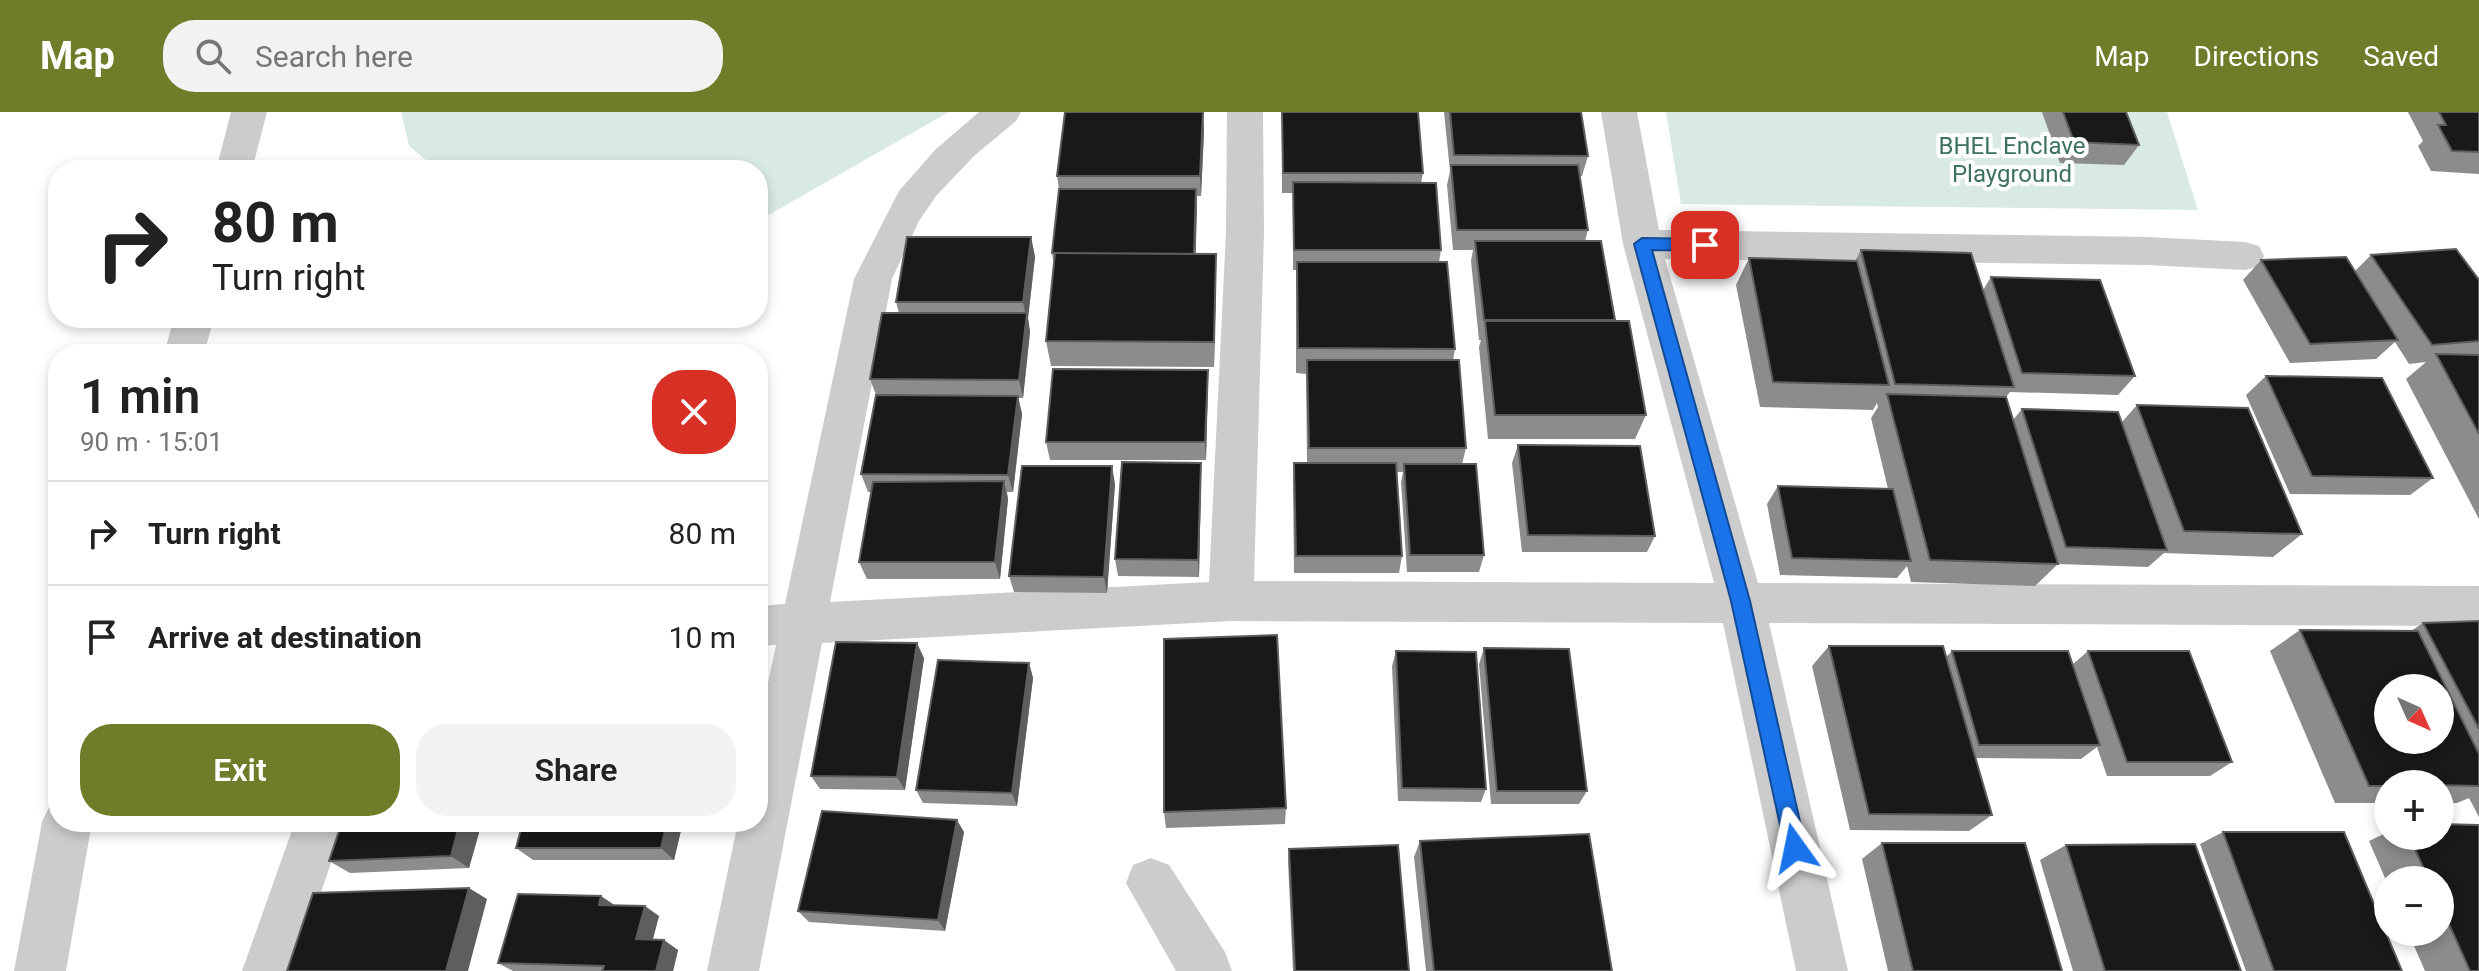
<!DOCTYPE html>
<meta charset="utf-8">
<style>
body{margin:0;font-family:Roboto,sans-serif;background:#f2f2f2;color:#222;height:100vh;display:flex;flex-direction:column;font-size:30px;white-space:nowrap}
*{box-sizing:border-box;margin:0}
p{font-size:26px;color:#767676}
.icon{flex:none;width:44px;height:44px;fill:none;stroke:currentColor;stroke-width:2;stroke-linecap:round;stroke-linejoin:round}
.map{position:relative;flex:1;overflow:hidden}
.drawer{position:absolute;left:48px;top:232px;width:720px;height:488px;display:flex;flex-direction:column;background:#fff;border-radius:32px;box-shadow:0 4px 12px #0003}
.drawer>*{flex:none}
.banner{position:absolute;left:48px;top:48px;width:720px;height:168px;border-radius:32px;box-shadow:0 4px 12px #0003;background:#fff;color:#222;overflow:hidden}
.needle{width:52px;rotate:135deg}
.fabs{position:absolute;left:2374px;top:562px;display:grid;gap:16px}
.fabs a{display:grid;place-items:center;width:80px;height:80px;border-radius:50%;background:#fff;box-shadow:0 4px 12px #0003;font-size:40px}
.pin{position:absolute;display:grid;place-items:center;width:68px;height:68px;color:#fff;margin:-34px;border-radius:16px;box-shadow:0 4px 12px #0006}
.me{position:absolute;width:88px;margin:-44px;rotate:348deg;stroke-linejoin:round;filter:drop-shadow(0 0 6px #0008)}
.turn{display:flex;align-items:center;gap:28px;height:168px;padding:0 32px;font-size:36px}
.turn .icon{width:104px;height:104px;stroke-width:2.5}
.turn b{display:block;font-size:56px;line-height:68px}
.round{display:grid;place-items:center;flex:none;width:84px;height:84px;border-radius:32px;background:#f2f2f2}
.overview{display:flex;align-items:center;justify-content:space-between;height:136px;padding:0 32px}
h1{font-size:48px;font-weight:600;line-height:60px}
.primary-button{display:flex;gap:16px;margin-top:auto;padding:16px 32px}
.primary-button a{flex:1;height:92px;border-radius:32px;background:#707c2a;color:#fff;font-size:32px;font-weight:600;line-height:92px;text-align:center}
.primary-button a+a{background:#f2f2f2;color:#222}
ul{padding:0;list-style:none}
li{display:flex;align-items:center;gap:24px;height:104px;padding:0 32px;border-top:2px solid #e0e0e0}
li div{flex:1}
li b{display:block;font-size:30px}
li em{font-style:normal}
header{display:flex;align-items:center;gap:48px;box-sizing:border-box;height:112px;padding:0 40px;background:#707c2a;color:#fff}
header strong{font-size:38px}
nav{display:flex;gap:44px;margin-inline-start:auto;font-size:28px}
.search{width:560px;height:72px;background:#f2f2f2;display:flex;align-items:center;gap:20px;box-sizing:border-box;padding:0 28px;border-radius:32px;color:#767676;font-size:30px}
.map>svg:first-child{display:block}
.green{fill:#d9e9e5}
.lines{fill:none;stroke-linecap:round;stroke-linejoin:round}
.minor{fill:#ccc;fill-rule:evenodd}
.wall{fill:#8c8c8c}
.shaded-wall{fill:#5e5e5e}
.building{fill:#191919;stroke:#5e5e5e;stroke-width:2;fill-rule:evenodd}
.route{fill:#1a73e8;stroke:#114b97;stroke-width:2}
.labels{text-anchor:middle;dominant-baseline:central;stroke-width:8;stroke-linejoin:round;paint-order:stroke}
.park-label{font-size:24px;fill:#3d7063;stroke:#fff}
</style>
<header>
<strong>Map</strong>
<div class="search"><svg class="icon" aria-label="search" viewBox="0 0 24 24"><circle cx="10" cy="10" r="6"/><path d="M15 15l6 6"/></svg>Search here</div>
<nav><a>Map</a><a>Directions</a><a>Saved</a></nav>
</header>
<div class="map">
<svg width="2479" height="859" viewBox="0 0 2479 859">
<rect width="100%" height="100%" fill="#fff"/>
<path class="green" d="M 401,0 L 949,0 L 758,109 L 758,58 L 438,58 L 409,34 Z
M 1666,0 L 2167,0 L 2198,98 L 1681,92 Z"/>
<g class="lines">
<path class="minor" d="M 231,0 L 267,0 L 252,58 L 216,58 Z
M 979,0 L 1021,0 L 1016,9 L 974,44 L 936,84 L 919,109 L 892,167 L 830,490 L 1209,470 L 1226,120 L 1227,0 L 1263,0 L 1264,120 L 1254,469 L 1714,471 L 1623,132 L 1601,0 L 1637,0 L 1659,118 L 2148,125 L 2245,130 L 2259,134 L 2264,144 L 2259,154 L 2245,158 L 2148,153 L 1665,147 L 1758,471 L 2479,474 L 2479,514 L 1769,511 L 1848,859 L 1796,859 L 1723,511 L 1231,509 L 822,531 L 759,859 L 707,859 L 738,710 L 758,710 L 758,618 L 776,533 L 758,534 L 758,494 L 785,492 L 854,167 L 899,79 L 935,38 Z
M 174,206 L 214,206 L 204,242 L 164,242 Z
M 58,690 L 58,710 L 92,710 L 66,859 L 14,859 L 42,710 L 50,693 Z
M 295,710 L 345,710 L 294,859 L 242,859 Z
M 1151,746 L 1169,753 L 1225,840 L 1232,859 L 1176,859 L 1126,771 L 1133,753 Z"/>
</g>
<path class="wall" d="M 1203,0 L 1204,19 L 1201,84 L 1197,84 L 1195,142 L 1216,168 L 1214,255 L 1051,254 L 1046,229 L 1054,153 L 1052,141 L 1059,77 L 1057,64 Z
M 1282,0 L 1423,61 L 1421,71 L 1441,138 L 1439,150 L 1455,237 L 1453,248 L 1466,336 L 1462,352 L 1484,443 L 1479,460 L 1407,460 L 1401,370 L 1403,360 L 1396,360 L 1402,444 L 1399,461 L 1294,461 L 1293,368 L 1294,351 L 1307,351 L 1306,262 L 1296,261 L 1296,158 L 1293,158 L 1293,81 L 1282,81 Z
M 1444,0 L 1581,0 L 1588,44 L 1582,64 L 1579,64 L 1588,118 L 1585,129 L 1615,208 L 1646,303 L 1635,327 L 1488,327 L 1479,235 L 1481,228 L 1479,228 L 1471,149 L 1473,138 L 1453,138 L 1447,73 L 1450,59 Z
M 2042,0 L 2126,0 L 2139,33 L 2124,53 L 2060,51 Z
M 2408,0 L 2479,0 L 2479,62 L 2431,59 L 2418,34 L 2423,29 Z
M 1031,125 L 1035,145 L 1028,206 L 1030,220 L 1023,286 L 1018,286 L 1022,302 L 1013,380 L 1007,380 L 1008,387 L 1000,467 L 867,467 L 859,450 L 872,380 L 868,380 L 861,362 L 876,283 L 870,267 L 899,201 L 896,190 Z
M 1861,138 L 1983,178 L 1991,165 L 2135,264 L 2118,283 L 2010,280 L 2006,285 L 2013,308 L 2022,297 L 2122,310 L 2137,293 L 2302,422 L 2273,445 L 2164,441 L 2148,455 L 2058,452 L 2035,474 L 1911,470 L 1907,454 L 1897,466 L 1780,463 L 1767,392 L 1778,374 L 1888,377 L 1871,306 L 1878,295 L 1877,291 L 1873,298 L 1760,295 L 1736,173 L 1749,146 L 1855,149 Z
M 2371,143 L 2479,168 L 2479,407 L 2406,267 L 2426,250 L 2409,252 L 2395,230 L 2376,247 L 2290,251 L 2243,168 L 2261,148 L 2355,159 Z
M 1208,258 L 1206,348 L 1050,348 L 1046,330 Z
M 2266,264 L 2433,366 L 2410,383 L 2290,382 L 2246,283 Z
M 1518,333 L 1655,424 L 1647,440 L 1522,440 L 1512,351 Z
M 1201,369 L 1199,465 L 1118,464 L 1115,447 Z
M 1115,372 L 1107,481 L 1014,480 L 1009,464 Z
M 2479,509 L 2479,705 L 2469,686 L 2457,691 L 2440,691 L 2440,672 L 2388,672 L 2388,691 L 2335,691 L 2270,539 L 2300,518 L 2411,519 L 2423,511 Z
M 1829,534 L 1946,545 L 1952,539 L 2073,552 L 2088,539 L 2232,650 L 2210,664 L 2107,664 L 2097,635 L 2081,647 L 1975,646 L 1992,703 L 1969,719 L 1850,718 L 1812,554 Z
M 1484,536 L 1587,679 L 1579,692 L 1491,692 L 1479,552 Z
M 1396,539 L 1486,677 L 1481,690 L 1398,689 L 1392,554 Z
M 924,546 L 905,678 L 820,677 L 811,664 Z
M 1029,551 L 1033,566 L 1017,694 L 923,691 L 916,678 Z
M 1286,696 L 1285,712 L 1166,716 L 1164,700 Z
M 342,710 L 482,710 L 469,756 L 350,761 L 329,749 Z
M 523,710 L 683,710 L 674,748 L 533,748 L 516,736 Z
M 964,720 L 945,819 L 809,810 L 798,799 Z
M 2223,720 L 2402,859 L 2246,859 L 2200,732 Z
M 2388,720 L 2388,724 L 2440,724 L 2479,859 L 2425,859 L 2408,820 L 2440,820 L 2440,768 L 2388,768 L 2388,773 L 2369,729 Z
M 1420,729 L 1612,859 L 1426,859 L 1414,745 Z
M 1882,731 L 2062,859 L 1888,859 L 1862,747 Z
M 2066,733 L 2241,859 L 2073,859 L 2040,748 Z
M 1289,737 L 1409,859 L 1293,859 L 1288,749 Z
M 614,793 L 659,804 L 653,827 L 678,838 L 673,859 L 513,859 L 498,851 Z"/>
<path class="shaded-wall" d="M 1203,0 L 1204,19 L 1201,84 L 1200,64 Z
M 1196,77 L 1197,98 L 1195,162 L 1194,142 Z
M 1031,125 L 1035,145 L 1028,206 L 1030,220 L 1023,286 L 1019,268 L 1026,205 L 1023,190 Z
M 1216,142 L 1216,168 L 1214,255 L 1214,230 Z
M 1208,258 L 1208,277 L 1206,348 L 1205,330 Z
M 1018,284 L 1022,302 L 1013,380 L 1008,363 Z
M 1201,351 L 1201,369 L 1199,465 L 1198,448 Z
M 1112,354 L 1115,372 L 1107,481 L 1104,465 Z
M 1004,369 L 1008,387 L 1000,467 L 995,450 Z
M 917,531 L 924,546 L 905,678 L 897,665 Z
M 1029,551 L 1033,566 L 1017,694 L 1012,681 Z
M 957,708 L 964,720 L 945,819 L 938,808 Z
M 460,710 L 482,710 L 469,756 L 451,744 Z
M 667,710 L 683,710 L 674,748 L 661,736 Z
M 469,776 L 487,787 L 468,859 L 446,859 Z
M 601,784 L 616,794 L 599,793 Z
M 645,794 L 659,804 L 650,837 L 636,827 Z
M 664,828 L 678,838 L 673,859 L 656,859 Z"/>
<path class="building" d="M 1065,0 L 1203,0 L 1200,64 L 1057,64 Z
M 1282,0 L 1418,0 L 1423,61 L 1283,61 Z
M 1450,0 L 1581,0 L 1588,44 L 1454,43 Z
M 2063,0 L 2126,0 L 2139,33 L 2074,30 Z
M 2439,0 L 2479,0 L 2479,40 L 2452,39 L 2438,13 L 2446,13 Z
M 1451,53 L 1578,53 L 1588,118 L 1457,118 Z
M 1293,70 L 1436,71 L 1441,138 L 1294,138 Z
M 1059,77 L 1196,77 L 1194,142 L 1052,141 Z
M 907,125 L 1031,125 L 1023,190 L 896,190 Z
M 1475,129 L 1601,129 L 1615,208 L 1484,208 Z
M 2456,137 L 2479,168 L 2479,229 L 2432,233 L 2371,143 Z
M 1861,138 L 1971,141 L 2014,275 L 1895,272 Z
M 1055,141 L 1216,142 L 1214,230 L 1046,229 Z
M 2346,145 L 2398,228 L 2310,232 L 2261,148 Z
M 1749,146 L 1857,149 L 1889,273 L 1773,270 Z
M 1297,150 L 1447,150 L 1455,237 L 1298,236 Z
M 1991,165 L 2100,168 L 2135,264 L 2022,261 Z
M 882,201 L 1027,201 L 1019,268 L 870,267 Z
M 1485,209 L 1629,209 L 1646,303 L 1495,303 Z
M 2436,242 L 2479,243 L 2479,322 Z
M 1307,248 L 1459,248 L 1466,336 L 1309,336 Z
M 1053,257 L 1208,258 L 1205,330 L 1046,330 Z
M 2266,264 L 2382,266 L 2433,366 L 2312,364 Z
M 1887,282 L 2006,285 L 2058,452 L 1930,448 Z
M 876,283 L 1018,284 L 1008,363 L 861,362 Z
M 2137,293 L 2248,296 L 2302,422 L 2184,419 Z
M 2022,297 L 2118,300 L 2167,438 L 2066,435 Z
M 1518,333 L 1640,334 L 1655,424 L 1528,423 Z
M 1122,350 L 1201,351 L 1198,448 L 1115,447 Z
M 1294,351 L 1396,351 L 1402,444 L 1296,444 Z
M 1404,352 L 1476,352 L 1484,443 L 1410,443 Z
M 1022,354 L 1112,354 L 1104,465 L 1009,464 Z
M 1004,369 L 995,450 L 859,450 L 873,370 Z
M 1778,374 L 1893,377 L 1911,449 L 1792,446 Z
M 2479,509 L 2479,617 L 2423,511 Z
M 2300,518 L 2418,519 L 2479,642 L 2479,674 L 2388,672 L 2388,674 L 2369,674 ZM 2388,576 L 2440,576 L 2440,628 L 2388,628 Z
M 1277,523 L 1286,696 L 1164,700 L 1164,527 Z
M 836,530 L 917,531 L 897,665 L 811,664 Z
M 1829,534 L 1943,534 L 1992,703 L 1869,702 Z
M 1484,536 L 1569,537 L 1587,679 L 1497,679 Z
M 1396,539 L 1476,540 L 1486,677 L 1402,676 Z
M 1952,539 L 2068,539 L 2100,633 L 1979,633 Z
M 2088,539 L 2189,539 L 2232,650 L 2127,650 Z
M 938,548 L 1029,551 L 1012,681 L 916,678 Z
M 822,699 L 957,708 L 938,808 L 798,799 Z
M 342,710 L 460,710 L 451,744 L 329,749 Z
M 523,710 L 667,710 L 661,736 L 516,736 Z
M 2440,712 L 2479,713 L 2479,859 L 2470,859 L 2440,792 L 2440,768 L 2429,768 L 2409,724 L 2440,724 Z
M 2223,720 L 2344,720 L 2402,859 L 2274,859 Z
M 1589,722 L 1612,859 L 1434,859 L 1420,729 Z
M 1882,731 L 2025,731 L 2062,859 L 1913,859 Z
M 2195,732 L 2241,859 L 2105,859 L 2066,733 Z
M 1398,733 L 1409,859 L 1295,859 L 1289,737 Z
M 469,776 L 446,859 L 287,859 L 313,781 Z
M 518,782 L 601,784 L 599,793 L 645,794 L 636,827 L 664,828 L 656,859 L 602,859 L 604,854 L 498,851 Z"/>
<path class="route" d="M 1642,126 L 1705,127 L 1713,133 L 1705,139 L 1652,138 L 1750,489 L 1806,736 L 1803,743 L 1795,746 L 1788,743 L 1785,736 L 1731,489 L 1634,132 Z"/>
<g class="labels">
<g class="park-label">
<text x="2012" y="34">BHEL Enclave<tspan x="2012" dy="28">Playground</tspan></text>
</g>
</g>
</svg>
<div class="fabs">
<a><svg class="needle" viewBox="-14 -14 28 28"><path d="M0-13l5 13h-10z" fill="#e53935"/><path d="M0 13l5-13h-10z" fill="#767676"/></svg></a>
<a>+</a>
<a>−</a>
</div>
<div class="pin" style="left:1705px;top:133px;background:#d93025"><svg class="icon" aria-label="arrive" viewBox="0 0 24 24"><path d="M6 21V4h12l-3 4 3 4H6"/></svg></div>
<svg class="me" style="left:1795px;top:736px" viewBox="-20 -20 40 40"><path d="M0-17L14 15 0 8-14 15z" fill="#1a73e8" stroke="#fff" stroke-width="4"/></svg>
<div class="banner">
<div class="turn"><svg class="icon" aria-label="right" viewBox="0 0 24 24"><path d="M7 20v-9h11M14 6l5 5-5 5"/></svg><div><b>80 m</b>Turn right</div></div>
</div>
<section class="drawer">
<div class="overview"><div><h1>1 min</h1><p>90 m · 15:01</p></div><a class="round" style="background:#d93025;color:#fff"><svg class="icon" aria-label="close" viewBox="0 0 24 24"><path d="M6 6l12 12M18 6L6 18"/></svg></a></div>
<ul>
<li><svg class="icon" aria-label="right" viewBox="0 0 24 24"><path d="M7 20v-9h11M14 6l5 5-5 5"/></svg><div><b>Turn right</b></div><em>80 m</em></li>
<li><svg class="icon" aria-label="arrive" viewBox="0 0 24 24"><path d="M6 21V4h12l-3 4 3 4H6"/></svg><div><b>Arrive at destination</b></div><em>10 m</em></li>
</ul>
<div class="primary-button"><a>Exit</a><a>Share</a></div>
</section>
</div>
